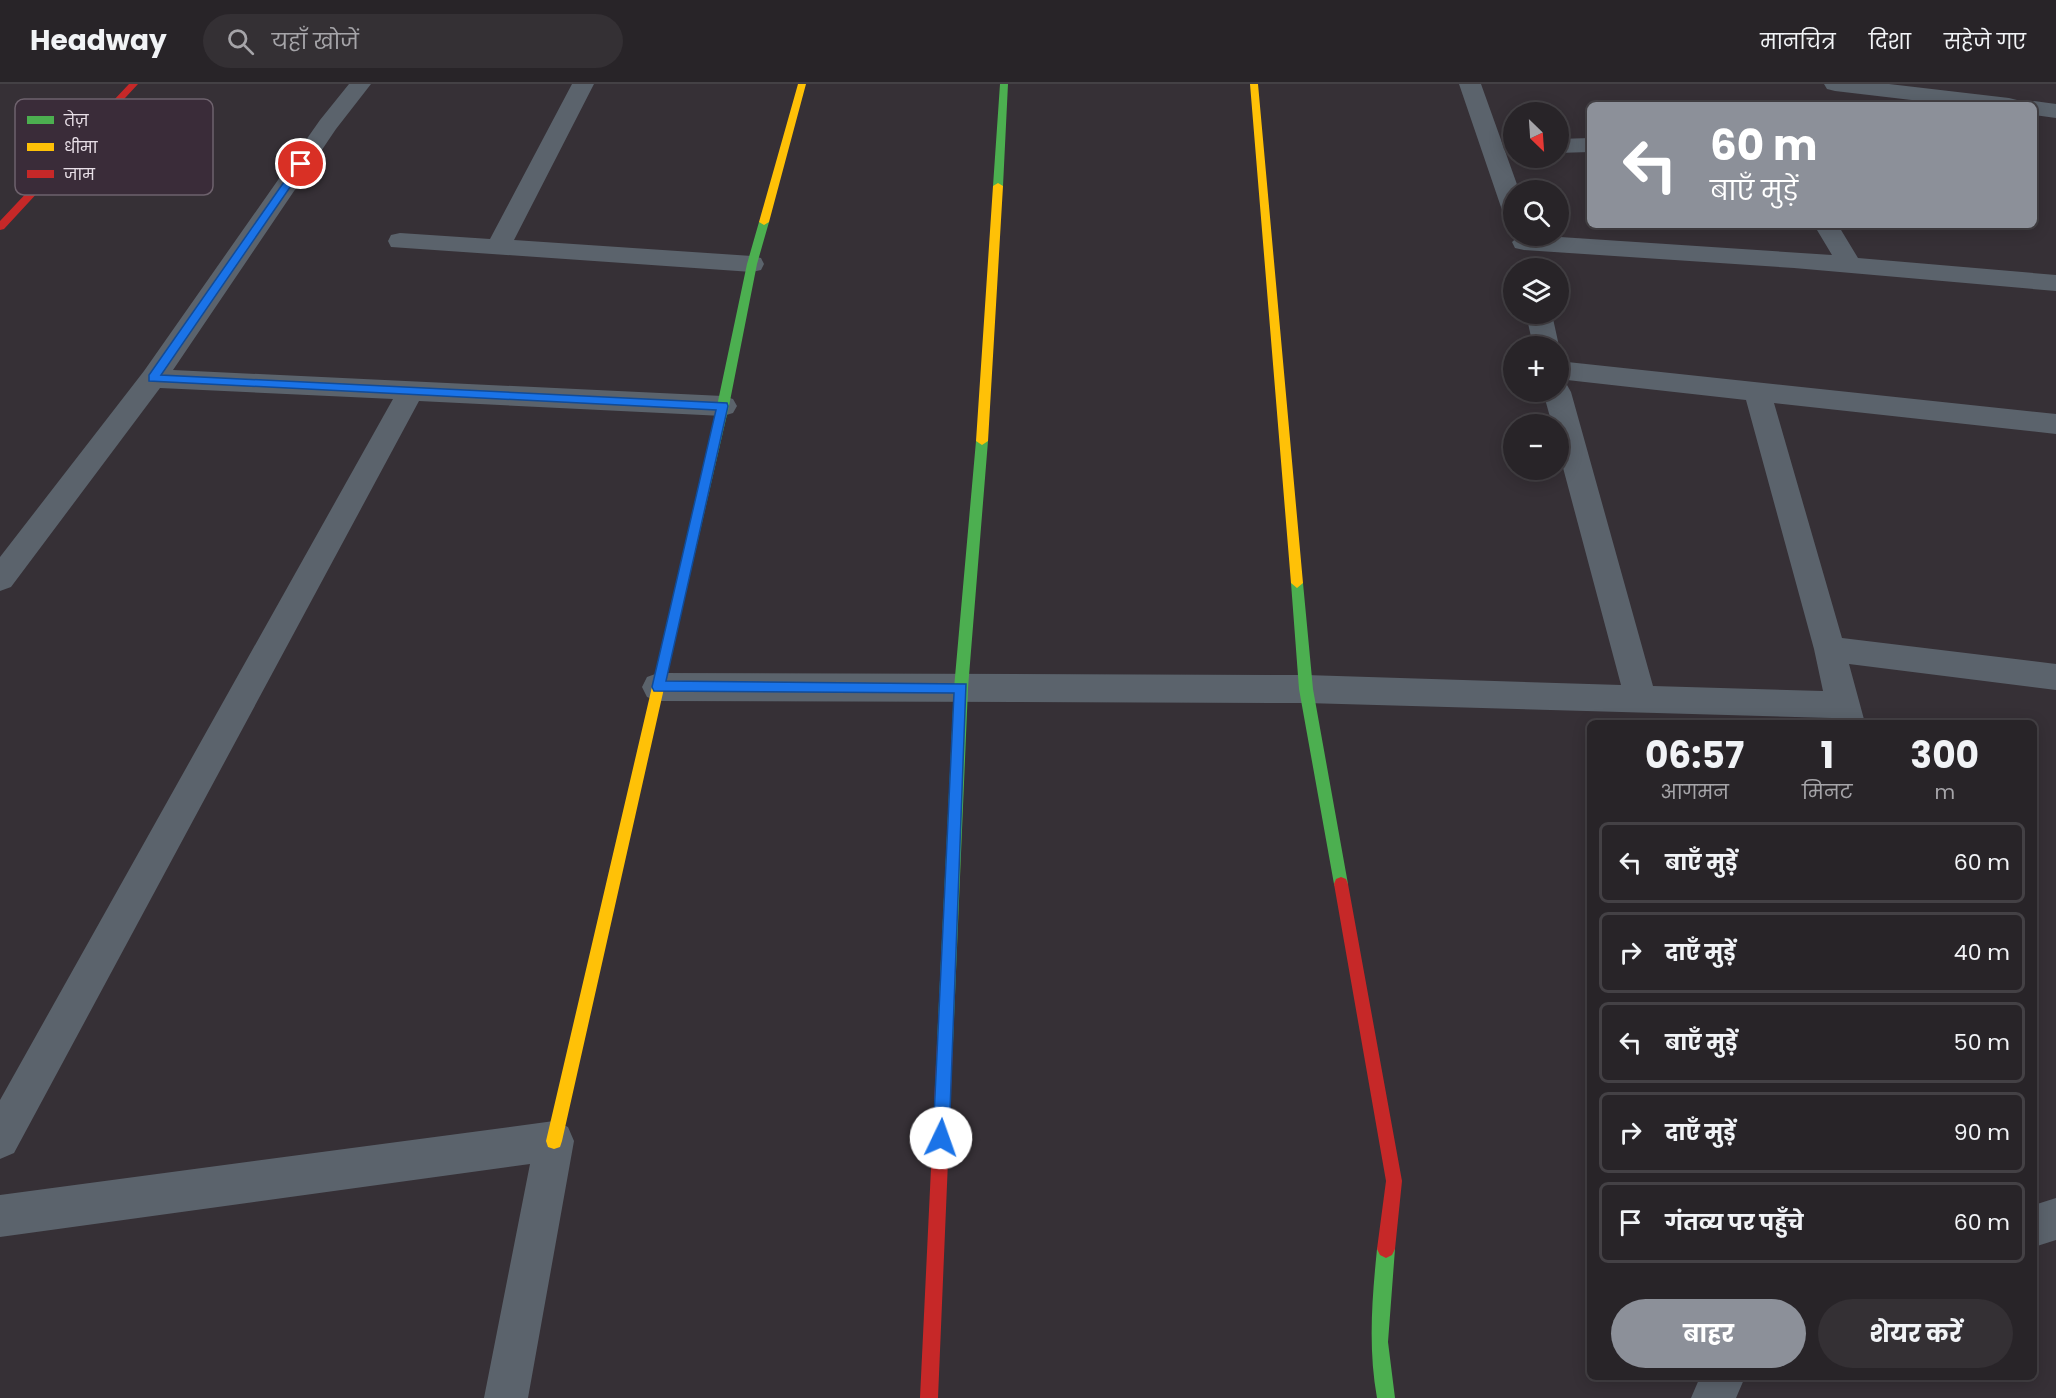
<!DOCTYPE html>
<html lang="hi">
<meta charset="utf-8">
<style>
body{margin:0;font-family:Poppins,"Noto Sans Devanagari",sans-serif;background:#343034;color:#f1f3f6;height:100vh;display:flex;flex-direction:column;font-size:22px;white-space:nowrap}
*{box-sizing:border-box;margin:0}
p{font-size:20px;color:#a5a4a8}
.icon{flex:none;width:33px;height:33px;fill:none;stroke:currentColor;stroke-width:2;stroke-linecap:round;stroke-linejoin:round}
.map{position:relative;flex:1;overflow:hidden}
.drawer{position:absolute;left:1587px;top:636px;width:450px;height:660px;display:flex;flex-direction:column;background:#282428;border-radius:9px;box-shadow:0 3px 15px #0003,0 0 0 2px #444145}
.drawer>*{flex:none}
.hud{position:absolute;left:1587px;top:18px;width:450px;height:126px;border-radius:9px;box-shadow:0 3px 15px #0003,0 0 0 2px #444145;background:#8c9099;color:#fff;overflow:hidden}
.needle{width:39px;rotate:155deg}
.fabs{position:absolute;left:1503px;top:18px;display:grid;gap:12px}
.fabs a{display:grid;place-items:center;width:66px;height:66px;border-radius:50%;background:#282428;box-shadow:0 3px 15px #0003,0 0 0 2px #444145;font-size:30px}
.pin{position:absolute;display:grid;place-items:center;width:51px;height:51px;color:#fff;margin:-26px;border:3px solid #fff;border-radius:50%;box-shadow:0 2px 6px #0007}
.me{position:absolute;width:66px;margin:-33px;rotate:3deg;stroke-linejoin:round;filter:drop-shadow(0 0 4px #0008)}
.turn{display:flex;align-items:center;gap:21px;height:126px;padding:0 24px;font-size:27px}
.turn .icon{width:78px;height:78px;stroke-width:2.5}
.turn b{display:block;font-size:42px;line-height:51px}
.eta{display:flex;justify-content:space-evenly;align-items:center;height:102px;text-align:center}
.eta b{font-size:36px;font-weight:700;line-height:42px}
.primary-button{display:flex;gap:12px;margin-top:auto;padding:12px 24px}
.primary-button a{flex:1;height:69px;border-radius:36px;background:#8c9099;color:#fff;font-size:24px;font-weight:700;line-height:69px;text-align:center}
.primary-button a+a{background:#343034;color:#f1f3f6}
ul{padding:0;list-style:none}
li{display:flex;align-items:center;gap:18px;height:81px;margin:0 12px 9px;padding:0 12px;border:3px solid #444145;border-radius:9px}
li div{flex:1}
li b{display:block;font-size:22px}
li em{font-style:normal}
header{display:flex;align-items:center;gap:36px;box-sizing:border-box;height:84px;padding:0 30px;background:#282428;border-bottom:2px solid #444145}
header strong{font-size:28px}
nav{display:flex;gap:33px;margin-inline-start:auto;font-size:21px}
.search{width:420px;height:54px;background:#343034;display:flex;align-items:center;gap:15px;box-sizing:border-box;padding:0 21px;border-radius:33px;color:#a5a4a8;font-size:22px}
.map>svg:first-child{display:block}
.lines{fill:none;stroke-linecap:round;stroke-linejoin:round}
.street{fill:#5b636c;fill-rule:evenodd}
.fast{fill:#4caf50;fill-rule:evenodd}
.slow{fill:#ffc107;fill-rule:evenodd}
.jam{fill:#c62828;fill-rule:evenodd}
.route{fill:#1a73e8;stroke:#114b97;stroke-width:1.5}
.key{fill:#3a2c39;stroke:#6e626d;stroke-width:1.5}
.key-label{font-size:16px;fill:#e8dfe7}
</style>
<header>
<strong>Headway</strong>
<div class="search"><svg class="icon" aria-label="search" viewBox="0 0 24 24"><circle cx="10" cy="10" r="6"/><path d="M15 15l6 6"/></svg>यहाँ खोजें</div>
<nav><a>मानचित्र</a><a>दिशा</a><a>सहेजे गए</a></nav>
</header>
<div class="map">
<svg width="2056" height="1314" viewBox="0 0 2056 1314">
<rect width="100%" height="100%" fill="#363036"/>
<g class="lines">
<path class="street" d="M 349,0 L 371,0 L 336,45 L 173,286 L 723,312 L 733,315 L 737,322 L 733,329 L 723,332 L 419,317 L 14,1069 L 0,1075 L 0,1016 L 393,315 L 160,304 L 11,503 L 0,507 L 0,473 L 144,287 L 320,36 Z
M 572,0 L 594,0 L 514,156 L 752,172 L 761,174 L 764,180 L 761,186 L 752,188 L 391,163 L 388,157 L 391,151 L 400,149 L 490,155 Z
M 1459,0 L 1481,0 L 1519,106 L 1514,106 L 1514,133 L 1506,131 L 1502,126 Z
M 1824,0 L 1889,0 L 2009,14 L 2017,16 L 2020,21 L 1954,21 L 1835,7 L 1827,5 Z
M 2034,17 L 2056,20 L 2056,34 L 2034,31 L 2034,21 L 2025,21 Z
M 1590,54 L 1590,68 L 1558,69 L 1558,55 Z
M 1814,141 L 1838,141 L 1858,174 L 2056,191 L 2056,207 L 1794,184 L 1524,166 L 1515,164 L 1512,158 L 1519,152 L 1545,152 L 1832,171 Z
M 1526,230 L 1552,230 L 1559,262 L 1558,263 L 1533,262 Z
M 1558,277 L 2056,330 L 2056,350 L 1774,319 L 1842,554 L 2056,580 L 2056,606 L 1849,580 L 1865,639 L 1833,639 L 1831,634 L 1306,619 L 658,617 L 647,613 L 642,603 L 647,593 L 658,589 L 1306,591 L 1621,601 L 1558,365 L 1558,340 L 1552,340 L 1543,308 L 1558,308 L 1558,299 L 1567,301 L 1571,308 L 1653,602 L 1823,607 L 1814,565 L 1746,316 L 1558,295 Z
M 554,1037 L 568,1043 L 574,1057 L 528,1314 L 484,1314 L 530,1080 L 0,1153 L 0,1111 Z
M 2056,1114 L 2056,1156 L 2034,1163 L 2034,1121 Z
M 1700,1293 L 1745,1293 L 1736,1314 L 1691,1314 Z"/>
<path class="fast" d="M 1000,0 L 1008,0 L 1003,102 L 998,105 L 993,102 Z
M 764,135 L 769,138 L 757,180 L 729,322 L 674,560 L 668,565 L 662,560 L 717,322 L 747,180 L 759,138 Z
M 982,353 L 988,357 L 968,604 L 953,959 L 951,965 L 945,967 L 939,965 L 937,959 L 954,604 L 976,357 Z
M 1297,494 L 1303,499 L 1313,605 L 1348,800 L 1346,805 L 1341,807 L 1336,805 L 1334,800 L 1299,605 L 1291,499 Z
M 1386,1156 L 1392,1159 L 1395,1165 L 1388,1258 L 1395,1314 L 1377,1314 C 1368,1264 1372,1215 1377,1165 L 1380,1159 Z"/>
<path class="slow" d="M 798,0 L 806,0 L 769,138 L 764,141 L 759,138 Z
M 1250,0 L 1258,0 L 1303,499 L 1297,504 L 1291,499 Z
M 998,99 L 1003,102 L 988,357 L 982,361 L 976,357 L 993,102 Z
M 668,555 L 674,560 L 562,1057 L 560,1063 L 554,1065 L 548,1063 L 546,1057 L 662,560 Z"/>
<path class="jam" d="M 129,0 L 138,0 L 4,145 L 0,146 L 0,137 Z
M 1341,793 L 1346,795 L 1348,800 L 1402,1097 L 1395,1165 L 1392,1171 L 1386,1174 L 1380,1171 L 1377,1165 L 1386,1097 L 1334,800 L 1336,795 Z
M 945,951 L 951,953 L 953,959 L 938,1314 L 920,1314 L 937,959 L 939,953 Z"/>
</g>
<path class="route" d="M 301,77 L 306,80 L 161,291 L 727,319 L 728,322 L 666,597 L 966,600 L 949,1054 L 947,1059 L 941,1062 L 935,1059 L 933,1054 L 954,609 L 654,607 L 652,603 L 716,326 L 149,297 L 149,291 L 298,78 Z"/>
<rect x="15" y="15" width="198" height="96" rx="9" class="key"/>
<rect x="27" y="32" width="27" height="8" fill="#4caf50"/>
<rect x="27" y="59" width="27" height="8" fill="#ffc107"/>
<rect x="27" y="86" width="27" height="8" fill="#c62828"/>
<g class="key-label">
<text x="64" y="42">तेज़</text>
<text x="64" y="69">धीमा</text>
<text x="64" y="96">जाम</text>
</g>
</svg>
<div class="fabs">
<a><svg class="needle" viewBox="-14 -14 28 28"><path d="M0-13l5 13h-10z" fill="#e53935"/><path d="M0 13l5-13h-10z" fill="#a5a4a8"/></svg></a>
<a><svg class="icon" aria-label="search" viewBox="0 0 24 24"><circle cx="10" cy="10" r="6"/><path d="M15 15l6 6"/></svg></a>
<a><svg class="icon" aria-label="layers" viewBox="0 0 24 24"><path d="M12 4l9 5-9 5-9-5zM3 14l9 5 9-5"/></svg></a>
<a>+</a>
<a>−</a>
</div>
<div class="pin" style="left:301px;top:80px;background:#d93025"><svg class="icon" aria-label="arrive" viewBox="0 0 24 24"><path d="M6 21V4h12l-3 4 3 4H6"/></svg></div>
<svg class="me" style="left:941px;top:1054px" viewBox="-20 -20 40 40"><circle r="19" fill="#fff"/><path d="M0-13L10 11 0 6-10 11z" fill="#1a73e8"/></svg>
<div class="hud">
<div class="turn"><svg class="icon" aria-label="left" viewBox="0 0 24 24"><path d="M17 20v-9H6M10 6l-5 5 5 5"/></svg><div><b>60 m</b>बाएँ मुड़ें</div></div>
</div>
<section class="drawer">
<div class="eta">
<div><b>06:57</b><p>आगमन</p></div>
<div><b>1</b><p>मिनट</p></div>
<div><b>300</b><p>m</p></div>
</div>
<ul>
<li><svg class="icon" aria-label="left" viewBox="0 0 24 24"><path d="M17 20v-9H6M10 6l-5 5 5 5"/></svg><div><b>बाएँ मुड़ें</b></div><em>60 m</em></li>
<li><svg class="icon" aria-label="right" viewBox="0 0 24 24"><path d="M7 20v-9h11M14 6l5 5-5 5"/></svg><div><b>दाएँ मुड़ें</b></div><em>40 m</em></li>
<li><svg class="icon" aria-label="left" viewBox="0 0 24 24"><path d="M17 20v-9H6M10 6l-5 5 5 5"/></svg><div><b>बाएँ मुड़ें</b></div><em>50 m</em></li>
<li><svg class="icon" aria-label="right" viewBox="0 0 24 24"><path d="M7 20v-9h11M14 6l5 5-5 5"/></svg><div><b>दाएँ मुड़ें</b></div><em>90 m</em></li>
<li><svg class="icon" aria-label="arrive" viewBox="0 0 24 24"><path d="M6 21V4h12l-3 4 3 4H6"/></svg><div><b>गंतव्य पर पहुँचे</b></div><em>60 m</em></li>
</ul>
<div class="primary-button"><a>बाहर</a><a>शेयर करें</a></div>
</section>
</div>
